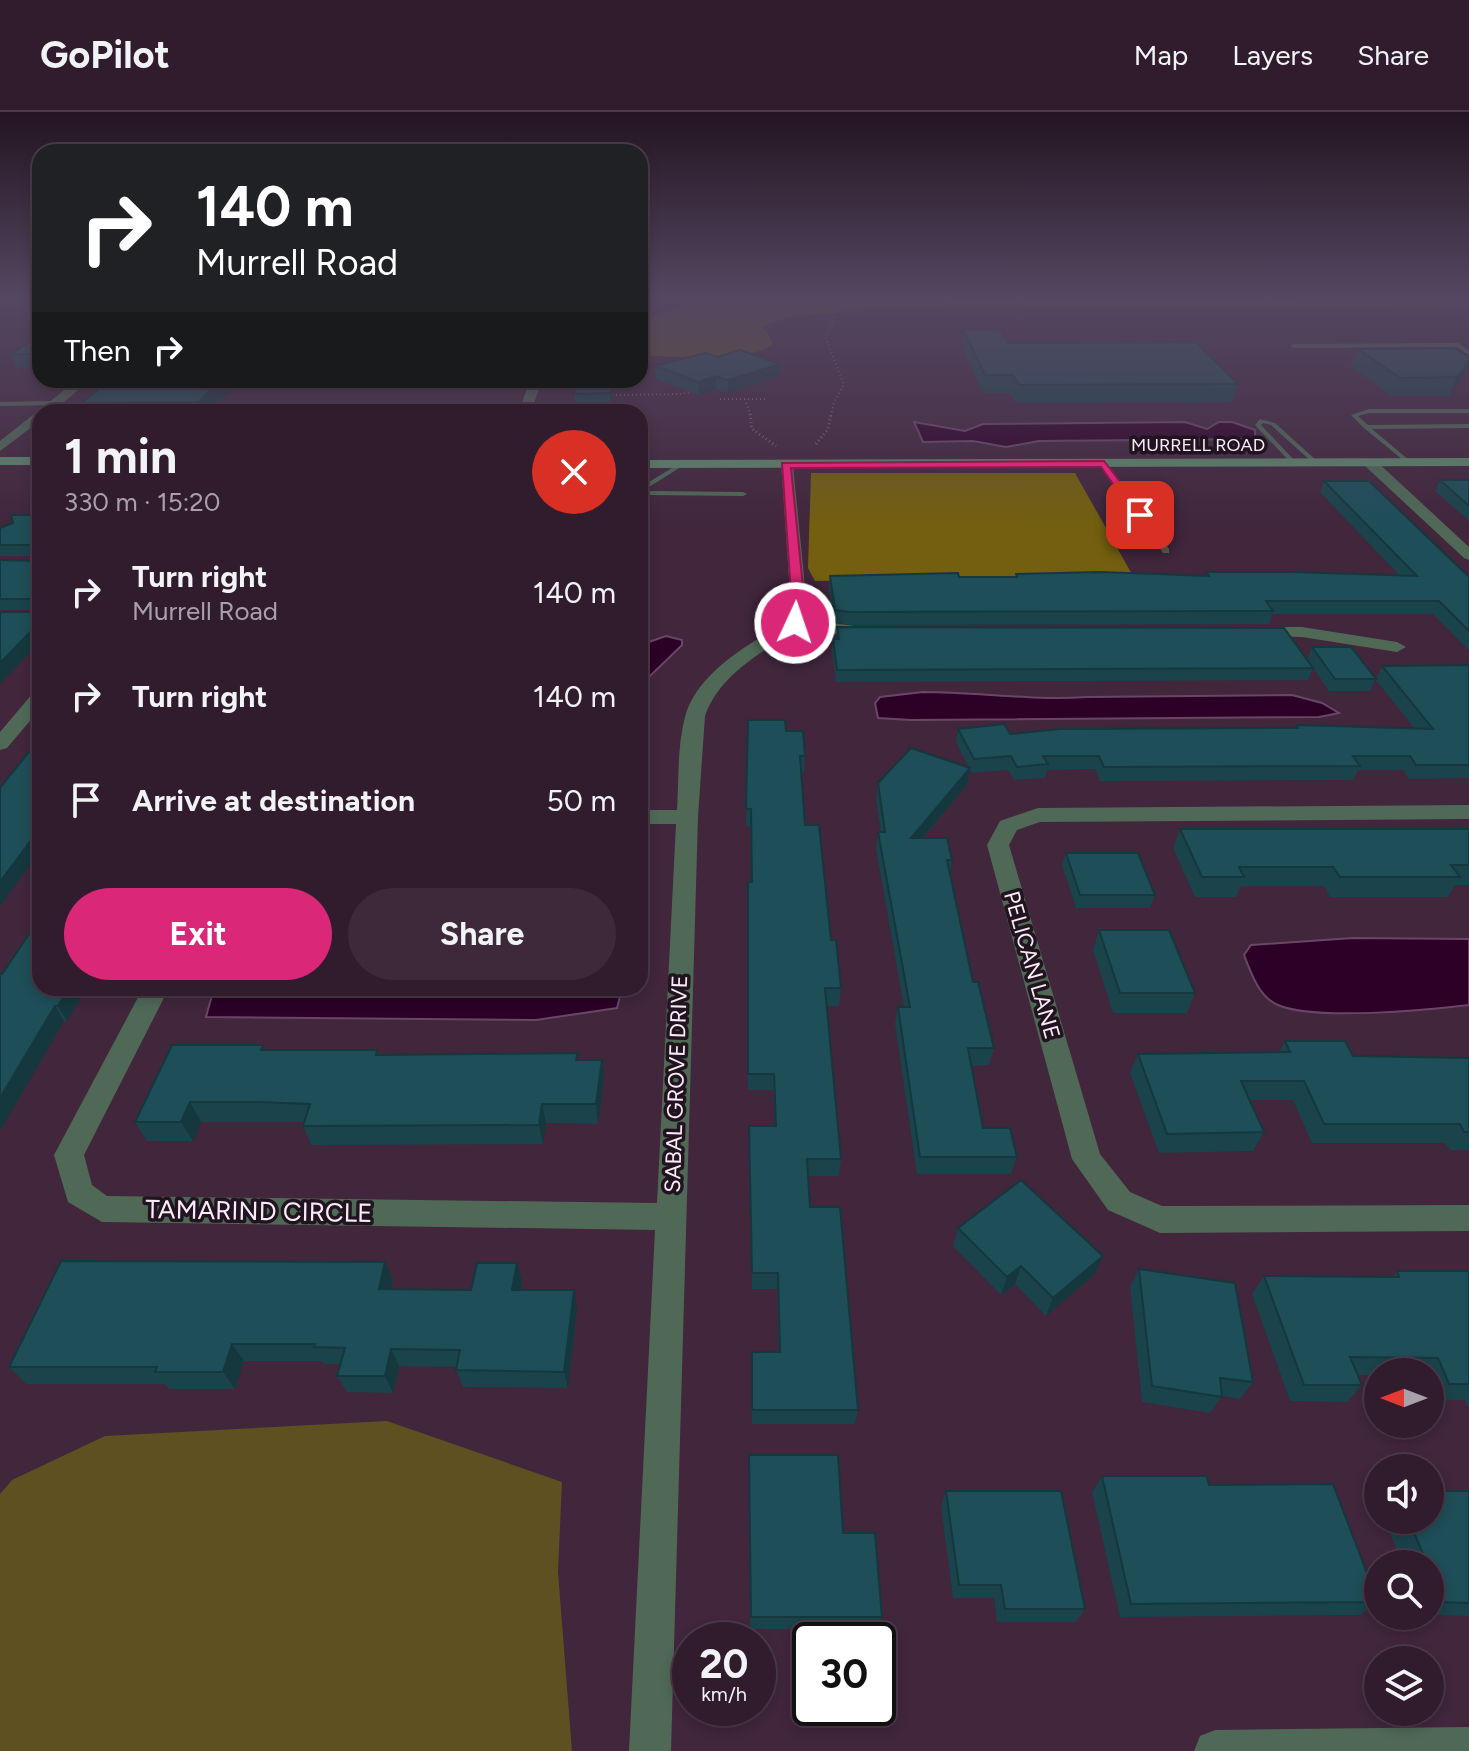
<!DOCTYPE html>
<meta charset="utf-8">
<style>
body{margin:0;font-family:Figtree,sans-serif;background:#3d2939;color:#f1f3f6;height:100vh;display:flex;flex-direction:column;font-size:30px;white-space:nowrap}
*{box-sizing:border-box;margin:0}
p{font-size:26px;color:#a8a1aa}
.icon{flex:none;width:44px;height:44px;fill:none;stroke:currentColor;stroke-width:2;stroke-linecap:round;stroke-linejoin:round}
.map{position:relative;flex:1;overflow:hidden}
.details{position:absolute;left:32px;top:292px;width:616px;height:592px;display:flex;flex-direction:column;background:#311c2d;border-radius:24px;box-shadow:0 4px 12px #0003,0 0 0 2px #4c3a49}
.details>*{flex:none}
.guide{position:absolute;left:32px;top:32px;width:616px;height:244px;border-radius:24px;box-shadow:0 4px 12px #0003,0 0 0 2px #4c3a49;background:#202124;color:#fff;overflow:hidden}
.needle{width:52px;rotate:270deg}
.buttons{position:absolute;left:1364px;top:1246px;display:grid;gap:16px}
.buttons a{display:grid;place-items:center;width:80px;height:80px;border-radius:50%;background:#311c2d;box-shadow:0 4px 12px #0003,0 0 0 2px #4c3a49;font-size:40px}
.speed{position:absolute;left:672px;top:1510px;display:flex;gap:16px;font-size:40px;font-weight:700;text-align:center}
.speed>*{display:grid;place-content:center;width:104px;height:104px;border-radius:50%;background:#311c2d;box-shadow:0 4px 12px #0003,0 0 0 2px #4c3a49;line-height:1}
.speed small{font-size:20px;font-weight:400}
.speed .limit{border:4px solid #111;border-radius:12px;background:#fff;color:#111}
.pin{position:absolute;display:grid;place-items:center;width:68px;height:68px;color:#fff;margin:-34px;border-radius:16px;box-shadow:0 4px 12px #0006}
.me{position:absolute;width:88px;margin:-44px;rotate:3deg;stroke-linejoin:round;filter:drop-shadow(0 0 6px #0008)}
.turn{display:flex;align-items:center;gap:28px;height:168px;padding:0 32px;font-size:36px}
.turn .icon{width:104px;height:104px;stroke-width:2.5}
.turn b{display:block;font-size:56px;line-height:68px}
.then{display:flex;align-items:center;height:76px;padding:0 32px;background:#0003;gap:16px;font-size:30px}
.round{display:grid;place-items:center;flex:none;width:84px;height:84px;border-radius:42px;background:#3d2939}
.head{display:flex;align-items:center;justify-content:space-between;height:136px;padding:0 32px}
h1{font-size:48px;font-weight:700;line-height:60px}
.primary-button{display:flex;gap:16px;margin-top:auto;padding:16px 32px}
.primary-button a{flex:1;height:92px;border-radius:48px;background:#db2777;color:#fff;font-size:32px;font-weight:700;line-height:92px;text-align:center}
.primary-button a+a{background:#3d2939;color:#f1f3f6}
ul{padding:0;list-style:none}
li{display:flex;align-items:center;gap:24px;height:104px;padding:0 32px}
li div{flex:1}
li b{display:block;font-size:30px}
li em{font-style:normal}
header{display:flex;align-items:center;gap:48px;box-sizing:border-box;height:112px;padding:0 40px;background:#311c2d;border-bottom:2px solid #4c3a49}
header strong{font-size:38px}
nav{display:flex;gap:44px;margin-inline-start:auto;font-size:28px}
.map>svg:first-child{display:block}
.green{fill:#5e5020}
.forest{fill:#735f0f}
.water{fill:#2c0027;stroke:#6a4666;stroke-width:2}
.lines{fill:none;stroke-linecap:round;stroke-linejoin:round}
.path-far1{stroke:#7d6478;stroke-width:2;stroke-dasharray:1 3;stroke-linecap:butt}
.path{stroke:#7d6478;stroke-width:3;stroke-dasharray:1 3;stroke-linecap:butt}
.lane{fill:#4f6956;fill-rule:evenodd}
.street{fill:#4f6956;fill-rule:evenodd}
.secondary{fill:#5e876a;fill-rule:evenodd}
.wall{fill:#1a434c}
.shaded-wall{fill:#15373e}
.building{fill:#1e4e58;stroke:#15373e;stroke-width:2}
.route{fill:#db2777;stroke:#8e194d;stroke-width:2}
.labels{text-anchor:middle;dominant-baseline:central;stroke-width:7;stroke-linejoin:round;paint-order:stroke}
.far-street-label{font-size:18px;fill:#fceaf8;stroke:#20141e}
.street-label{font-size:22px;fill:#fceaf8;stroke:#20141e}
.near-street-label{font-size:26px;fill:#fceaf8;stroke:#20141e}
</style>
<header>
<strong>GoPilot</strong>
<nav><a>Map</a><a>Layers</a><a>Share</a></nav>
</header>
<div class="map">
<svg width="1469" height="1639" viewBox="0 0 1469 1639">
<rect width="100%" height="100%" fill="#41263c"/>
<path class="green" d="M 711,184 L 943,184 L 948,195 L 841,196 L 842,201 C 817,202 783,201 762,216 L 769,223 L 773,233 C 740,252 679,243 640,244 L 640,210 Z
M 1294,184 L 1469,184 L 1469,194 L 1302,196 Z
M 387,1309 L 562,1370 L 558,1460 L 572,1639 L 0,1639 L 0,1382 L 12,1368 L 105,1324 Z"/>
<path class="forest" d="M 943,184 L 1294,184 L 1302,196 L 948,195 Z
M 811,361 L 1075,361 L 1133,464 L 815,469 L 808,456 Z"/>
<path class="water" d="M 914,310 L 965,319 L 983,312 L 1185,310 L 1207,317 L 1219,310 L 1232,310 L 1255,318 L 1255,325 L 1251,327 L 1039,329 L 1006,335 L 973,329 L 923,330 Z
M 666,524 L 682,528 L 682,533 L 650,564 L 640,586 L 640,533 Z
M 923,580 C 978,580 1033,589 1087,585 L 1292,583 L 1322,591 L 1339,601 L 1319,605 L 911,608 L 878,606 L 875,591 L 880,585 Z
M 1353,826 L 1469,827 L 1469,893 C 1427,898 1315,909 1278,893 C 1259,885 1251,861 1244,843 L 1251,833 Z
M 214,876 L 622,876 L 617,896 L 536,908 L 206,905 Z"/>
<g class="lines">
<path class="path-far1" d="M 612,283 L 681,282 L 696,278
M 720,287 L 766,287
M 745,287 L 751,304
M 831,304 L 834,290 L 844,273 L 825,224 L 833,211 L 834,198 L 896,195 L 970,184"/>
<path class="path" d="M 750,302 L 752,317 L 776,334
M 816,332 L 828,317 L 831,302"/>
<path class="lane" d="M 1458,231 L 1469,238 L 1469,243 L 1457,235 L 1293,236 L 1290,234 L 1293,232 Z
M 0,290 L 55,289 L 58,291 L 55,293 L 0,294 Z
M 1369,297 L 1469,297 L 1469,301 L 1369,301 L 1358,304 L 1368,313 L 1469,312 L 1469,316 L 1372,317 L 1410,349 L 1410,351 L 1408,352 L 1364,316 L 1351,303 Z
M 1260,307 L 1275,311 L 1317,349 L 1317,351 L 1313,351 L 1271,313 L 1263,311 L 1261,313 L 1296,350 L 1291,351 L 1255,313 Z
M 682,350 L 685,352 L 684,353 L 649,375 L 649,379 L 743,380 L 747,382 L 743,384 L 649,383 L 644,420 L 640,422 L 640,394 L 644,373 Z
M 1102,351 L 1106,351 L 1169,437 L 1169,441 L 1163,441 L 1101,352 Z"/>
<path class="street" d="M 77,268 L 90,268 L 52,300 L 40,300 L 40,309 L 0,339 L 0,329 Z
M 530,268 L 542,268 L 531,300 L 519,300 Z
M 1364,347 L 1374,347 L 1469,435 L 1469,448 L 1464,446 L 1364,353 Z
M 781,350 L 793,353 L 807,495 L 804,507 L 868,516 L 877,521 L 868,526 L 798,517 C 763,539 719,563 705,604 L 698,705 L 671,1639 L 629,1639 L 655,1118 L 102,1110 L 68,1090 L 54,1043 L 143,876 L 169,876 L 84,1043 L 92,1073 L 107,1084 L 657,1091 L 676,712 L 640,712 L 640,698 L 677,698 C 679,668 677,635 685,605 C 697,560 750,532 787,509 L 791,495 Z
M 1257,515 L 1302,515 L 1397,530 L 1406,535 L 1397,540 L 1302,525 L 1251,524 L 1248,520 Z
M 40,579 L 40,597 L 7,636 L 0,638 L 0,620 L 33,581 Z
M 1469,693 L 1469,707 L 1040,710 L 1017,718 L 1009,733 L 1100,1042 L 1130,1080 L 1162,1094 L 1469,1093 L 1469,1119 L 1160,1121 L 1108,1098 L 1072,1047 L 987,733 L 1000,709 L 1038,696 Z
M 1469,1615 L 1469,1639 L 1194,1639 L 1200,1624 L 1215,1618 Z"/>
<path class="secondary" d="M 0,345 L 40,345 L 40,353 L 0,353 Z
M 1469,346 L 1469,354 L 640,356 L 640,348 Z"/>
</g>
<path class="wall" d="M 963,218 L 1008,231 L 1238,272 L 1232,290 L 1016,291 L 1010,281 L 983,281 L 961,234 Z
M 40,223 L 40,256 L 16,256 L 11,242 Z
M 1358,237 L 1469,245 L 1469,251 L 1463,264 L 1449,284 L 1392,284 L 1351,254 Z
M 718,245 L 780,252 L 780,264 L 728,281 L 716,277 L 699,283 L 656,267 L 656,254 Z
M 614,268 L 611,295 L 576,296 L 574,282 Z
M 240,269 L 211,300 L 86,300 L 82,291 Z
M 1440,368 L 1469,368 L 1469,409 L 1435,379 Z
M 1324,369 L 1469,465 L 1469,538 L 1433,502 L 1272,502 L 1269,512 L 850,513 L 834,510 L 829,476 L 830,464 L 1016,465 L 1016,462 L 1206,464 L 1207,460 L 1399,463 L 1320,380 Z
M 40,403 L 40,498 L 0,498 L 0,448 L 35,449 L 36,444 L 0,444 L 0,416 Z
M 837,515 L 1307,547 L 1312,535 L 1376,567 L 1382,554 L 1469,553 L 1469,666 L 1409,667 L 1403,658 L 1358,658 L 1353,668 L 1100,669 L 1095,657 L 1047,658 L 1045,666 L 1014,668 L 1008,658 L 972,661 L 970,658 L 967,673 L 923,726 L 952,748 L 950,762 L 973,870 L 994,936 L 989,953 L 971,954 L 983,1016 L 1017,1045 L 1011,1062 L 917,1062 L 895,912 L 898,895 L 904,895 L 876,737 L 878,720 L 881,720 L 876,688 L 878,671 L 969,656 L 956,630 L 958,617 L 1010,622 L 1296,616 L 1297,613 L 1415,617 L 1375,567 L 1370,579 L 1329,579 L 1313,556 L 1308,568 L 836,570 L 832,538 L 833,527 L 836,527 Z
M 748,608 L 786,619 L 805,644 L 804,661 L 801,661 L 805,713 L 831,828 L 841,876 L 839,894 L 827,894 L 841,1047 L 839,1064 L 808,1064 L 810,1095 L 858,1298 L 855,1312 L 752,1312 L 751,1255 L 779,1240 L 777,1177 L 752,1177 L 749,1031 L 775,1014 L 773,978 L 748,978 L 748,770 L 751,770 L 750,714 L 746,714 Z
M 1180,717 L 1469,717 L 1469,773 L 1455,773 L 1448,785 L 1330,785 L 1324,774 L 1241,774 L 1236,785 L 1195,785 L 1173,736 Z
M 1066,741 L 1155,783 L 1150,796 L 1076,796 L 1062,753 Z
M 1099,818 L 1195,881 L 1187,901 L 1113,901 L 1093,838 Z
M 0,862 L 86,876 L 67,909 L 64,909 Z
M 1285,929 L 1353,944 L 1469,946 L 1469,1038 L 1450,1038 L 1445,1031 L 1312,1031 L 1293,988 L 1250,988 L 1264,1020 L 1253,1039 L 1159,1041 L 1130,961 L 1138,942 L 1279,940 Z
M 266,938 L 377,938 L 379,943 L 602,948 L 604,967 L 598,1012 L 546,1011 L 543,1032 L 311,1033 L 303,1014 L 304,1010 L 201,1010 L 193,1029 L 147,1029 L 135,1010 Z
M 958,1116 L 1095,1162 L 1046,1204 L 1015,1172 L 1001,1183 L 953,1134 Z
M 1139,1157 L 1253,1270 L 1240,1287 L 1222,1284 L 1210,1301 L 1142,1290 L 1130,1175 Z
M 1397,1159 L 1469,1159 L 1469,1296 L 1465,1288 L 1432,1288 L 1430,1284 L 1430,1260 L 1378,1260 L 1378,1263 L 1357,1263 L 1362,1273 L 1347,1290 L 1290,1289 L 1252,1182 L 1264,1164 L 1392,1165 Z
M 393,1168 L 391,1177 L 471,1178 L 522,1169 L 520,1178 L 577,1196 L 568,1276 L 463,1275 L 456,1258 L 457,1255 L 399,1254 L 393,1281 L 347,1280 L 337,1264 L 340,1252 L 324,1252 L 322,1249 L 244,1249 L 235,1277 L 169,1277 L 165,1272 L 26,1272 L 9,1255 Z
M 749,1358 L 843,1421 L 882,1505 L 878,1517 L 750,1517 Z
M 1102,1364 L 1209,1373 L 1378,1490 L 1360,1503 L 1120,1505 L 1092,1380 Z
M 946,1379 L 1085,1497 L 1076,1510 L 997,1510 L 994,1486 L 953,1486 L 941,1394 Z
M 1469,1379 L 1469,1504 L 1430,1503 L 1430,1452 L 1403,1452 L 1385,1408 L 1430,1408 Z"/>
<path class="shaded-wall" d="M 1469,249 L 1463,264 L 1449,284 L 1457,265 Z
M 780,252 L 780,264 L 728,281 L 728,268 Z
M 716,264 L 716,277 L 699,283 L 698,270 Z
M 219,268 L 240,269 L 211,300 L 202,300 L 199,290 Z
M 612,268 L 614,268 L 611,295 L 610,281 Z
M 40,510 L 40,530 L 0,572 L 0,551 Z
M 970,656 L 967,673 L 908,743 L 911,726 Z
M 40,716 L 40,739 L 0,794 L 0,770 Z
M 69,876 L 86,876 L 67,909 L 58,894 Z
M 55,894 L 64,909 L 0,1019 L 0,986 Z
M 602,948 L 604,967 L 598,1012 L 596,992 Z
M 190,990 L 201,1010 L 193,1029 L 181,1010 Z
M 542,992 L 546,1011 L 543,1032 L 539,1013 Z
M 1103,1144 L 1095,1162 L 1046,1204 L 1053,1186 Z
M 385,1150 L 393,1168 L 387,1195 L 379,1177 Z
M 517,1151 L 522,1169 L 517,1195 L 512,1178 Z
M 1021,1154 L 1015,1172 L 1001,1183 L 1007,1165 Z
M 574,1178 L 577,1196 L 568,1276 L 564,1260 Z
M 232,1232 L 244,1249 L 235,1277 L 223,1260 Z
M 391,1237 L 399,1254 L 393,1281 L 385,1264 Z"/>
<path class="building" d="M 963,218 L 1000,218 L 1008,231 L 1196,230 L 1238,272 L 1019,273 L 1013,263 L 985,263 Z
M 40,223 L 40,242 L 11,242 Z
M 1454,236 L 1469,245 L 1469,249 L 1457,265 L 1400,266 L 1358,237 Z
M 740,238 L 780,252 L 728,268 L 716,264 L 698,270 L 656,254 L 705,241 L 718,245 Z
M 109,268 L 219,268 L 199,290 L 82,291 Z
M 577,268 L 612,268 L 610,281 L 574,282 Z
M 1440,368 L 1469,368 L 1469,394 Z
M 1324,369 L 1369,369 L 1469,465 L 1469,519 L 1439,489 L 1266,489 L 1273,499 L 851,500 L 835,498 L 830,464 L 958,461 L 959,465 L 1017,465 L 1016,462 L 1100,460 L 1209,464 L 1207,460 L 1292,460 L 1417,464 Z
M 11,403 L 40,403 L 40,487 L 0,487 L 0,448 L 35,449 L 38,436 L 35,433 L 0,433 L 0,416 L 13,411 Z
M 1,500 L 40,500 L 40,510 L 0,551 L 0,502 Z
M 837,515 L 1284,516 L 1313,556 L 837,558 L 833,527 L 839,527 Z
M 1312,535 L 1351,535 L 1376,567 L 1335,567 Z
M 1469,553 L 1469,653 L 1416,653 L 1410,644 L 1353,644 L 1360,654 L 1104,655 L 1099,644 L 1043,644 L 1048,652 L 1017,655 L 1011,644 L 974,647 L 958,617 L 1004,612 L 1010,622 L 1060,617 L 1298,616 L 1297,613 L 1433,617 L 1382,554 Z
M 748,608 L 785,608 L 786,619 L 803,619 L 805,644 L 800,644 L 805,713 L 819,713 L 831,828 L 836,828 L 841,876 L 825,876 L 841,1047 L 807,1047 L 810,1095 L 840,1095 L 858,1298 L 752,1298 L 752,1240 L 780,1240 L 778,1161 L 752,1161 L 749,1014 L 776,1014 L 774,962 L 748,962 L 748,770 L 752,770 L 751,697 L 746,697 Z
M 40,626 L 40,716 L 0,770 L 0,676 Z
M 911,636 L 970,656 L 911,726 L 947,726 L 952,748 L 947,748 L 973,870 L 978,870 L 994,936 L 968,936 L 983,1016 L 1010,1016 L 1017,1045 L 920,1045 L 898,895 L 910,895 L 878,720 L 885,720 L 878,671 Z
M 1180,717 L 1469,717 L 1469,753 L 1451,753 L 1460,765 L 1340,765 L 1333,755 L 1239,755 L 1244,765 L 1202,765 Z
M 1066,741 L 1138,741 L 1155,783 L 1080,783 Z
M 40,806 L 40,876 L 69,876 L 58,894 L 55,894 L 0,986 L 0,862 L 2,862 Z
M 1099,818 L 1169,818 L 1195,881 L 1120,881 Z
M 1285,929 L 1345,929 L 1353,944 L 1469,946 L 1469,1020 L 1464,1020 L 1460,1012 L 1324,1012 L 1304,969 L 1241,969 L 1264,1020 L 1167,1022 L 1138,942 L 1290,940 Z
M 172,933 L 263,933 L 261,938 L 377,938 L 376,943 L 578,941 L 576,948 L 602,948 L 596,992 L 542,992 L 539,1013 L 303,1014 L 310,992 L 259,990 L 190,990 L 181,1010 L 135,1010 Z
M 1021,1068 L 1103,1144 L 1053,1186 L 1021,1154 L 1007,1165 L 958,1116 Z
M 61,1149 L 385,1150 L 379,1177 L 471,1178 L 477,1151 L 517,1151 L 512,1178 L 574,1178 L 564,1260 L 456,1258 L 460,1238 L 391,1237 L 385,1264 L 337,1264 L 345,1236 L 314,1235 L 315,1232 L 232,1232 L 223,1260 L 155,1260 L 157,1255 L 9,1255 Z
M 1139,1157 L 1235,1171 L 1253,1270 L 1220,1266 L 1222,1285 L 1152,1274 Z
M 1397,1159 L 1469,1159 L 1469,1272 L 1449,1272 L 1438,1246 L 1350,1245 L 1362,1273 L 1304,1273 L 1264,1164 L 1399,1165 Z
M 749,1343 L 838,1343 L 843,1421 L 875,1421 L 882,1505 L 751,1505 Z
M 1102,1364 L 1207,1364 L 1209,1373 L 1333,1372 L 1378,1490 L 1131,1492 Z
M 946,1379 L 1061,1379 L 1085,1497 L 1005,1497 L 1001,1473 L 959,1473 Z
M 1430,1379 L 1469,1379 L 1469,1491 L 1442,1490 L 1430,1460 L 1430,1452 L 1427,1452 L 1409,1408 L 1430,1408 Z"/>
<linearGradient id="sky" x2="0" y2="1"><stop stop-color="#241521"/><stop offset="0.45" stop-color="#544761"/><stop offset="1" stop-color="#544761" stop-opacity="0"/></linearGradient>
<rect width="1469" height="413" fill="url(#sky)"/>
<path class="route" d="M 1104,349 L 1144,400 L 1144,405 L 1136,405 L 1101,355 L 791,356 L 805,495 L 799,514 L 788,511 L 792,495 L 782,351 Z"/>
<g class="labels">
<g class="far-street-label">
<text x="1198" y="333">MURRELL ROAD</text>
</g>
<g class="street-label">
<text transform="translate(1032 853) rotate(74)">PELICAN LANE</text>
<text transform="translate(676 972) rotate(-88)">SABAL GROVE DRIVE</text>
</g>
<g class="near-street-label">
<text transform="translate(259 1099) rotate(1)">TAMARIND CIRCLE</text>
</g>
</g>
</svg>
<div class="buttons">
<a><svg class="needle" viewBox="-14 -14 28 28"><path d="M0-13l5 13h-10z" fill="#e53935"/><path d="M0 13l5-13h-10z" fill="#a8a1aa"/></svg></a>
<a><svg class="icon" aria-label="sound" viewBox="0 0 24 24"><path d="M4 9h4l5-4v14l-5-4H4zM17 9q2 3 0 6"/></svg></a>
<a><svg class="icon" aria-label="search" viewBox="0 0 24 24"><circle cx="10" cy="10" r="6"/><path d="M15 15l6 6"/></svg></a>
<a><svg class="icon" aria-label="layers" viewBox="0 0 24 24"><path d="M12 4l9 5-9 5-9-5zM3 14l9 5 9-5"/></svg></a>
</div>
<div class="speed"><div>20<small>km/h</small></div><div class="limit">30</div></div>
<div class="pin" style="left:1140px;top:403px;background:#d93025"><svg class="icon" aria-label="arrive" viewBox="0 0 24 24"><path d="M6 21V4h12l-3 4 3 4H6"/></svg></div>
<svg class="me" style="left:795px;top:511px" viewBox="-20 -20 40 40"><circle r="17" fill="#db2777" stroke="#fff" stroke-width="3"/><path d="M0-11L8 9 0 5-8 9z" fill="#fff"/></svg>
<div class="guide">
<div class="turn"><svg class="icon" aria-label="right" viewBox="0 0 24 24"><path d="M7 20v-9h11M14 6l5 5-5 5"/></svg><div><b>140 m</b>Murrell Road</div></div>
<div class="then">Then<svg class="icon" aria-label="right" viewBox="0 0 24 24"><path d="M7 20v-9h11M14 6l5 5-5 5"/></svg></div>
</div>
<section class="details">
<div class="head"><div><h1>1 min</h1><p>330 m · 15:20</p></div><a class="round" style="background:#d93025;color:#fff"><svg class="icon" aria-label="close" viewBox="0 0 24 24"><path d="M6 6l12 12M18 6L6 18"/></svg></a></div>
<ul>
<li><svg class="icon" aria-label="right" viewBox="0 0 24 24"><path d="M7 20v-9h11M14 6l5 5-5 5"/></svg><div><b>Turn right</b><p>Murrell Road</p></div><em>140 m</em></li>
<li><svg class="icon" aria-label="right" viewBox="0 0 24 24"><path d="M7 20v-9h11M14 6l5 5-5 5"/></svg><div><b>Turn right</b></div><em>140 m</em></li>
<li><svg class="icon" aria-label="arrive" viewBox="0 0 24 24"><path d="M6 21V4h12l-3 4 3 4H6"/></svg><div><b>Arrive at destination</b></div><em>50 m</em></li>
</ul>
<div class="primary-button"><a>Exit</a><a>Share</a></div>
</section>
</div>
